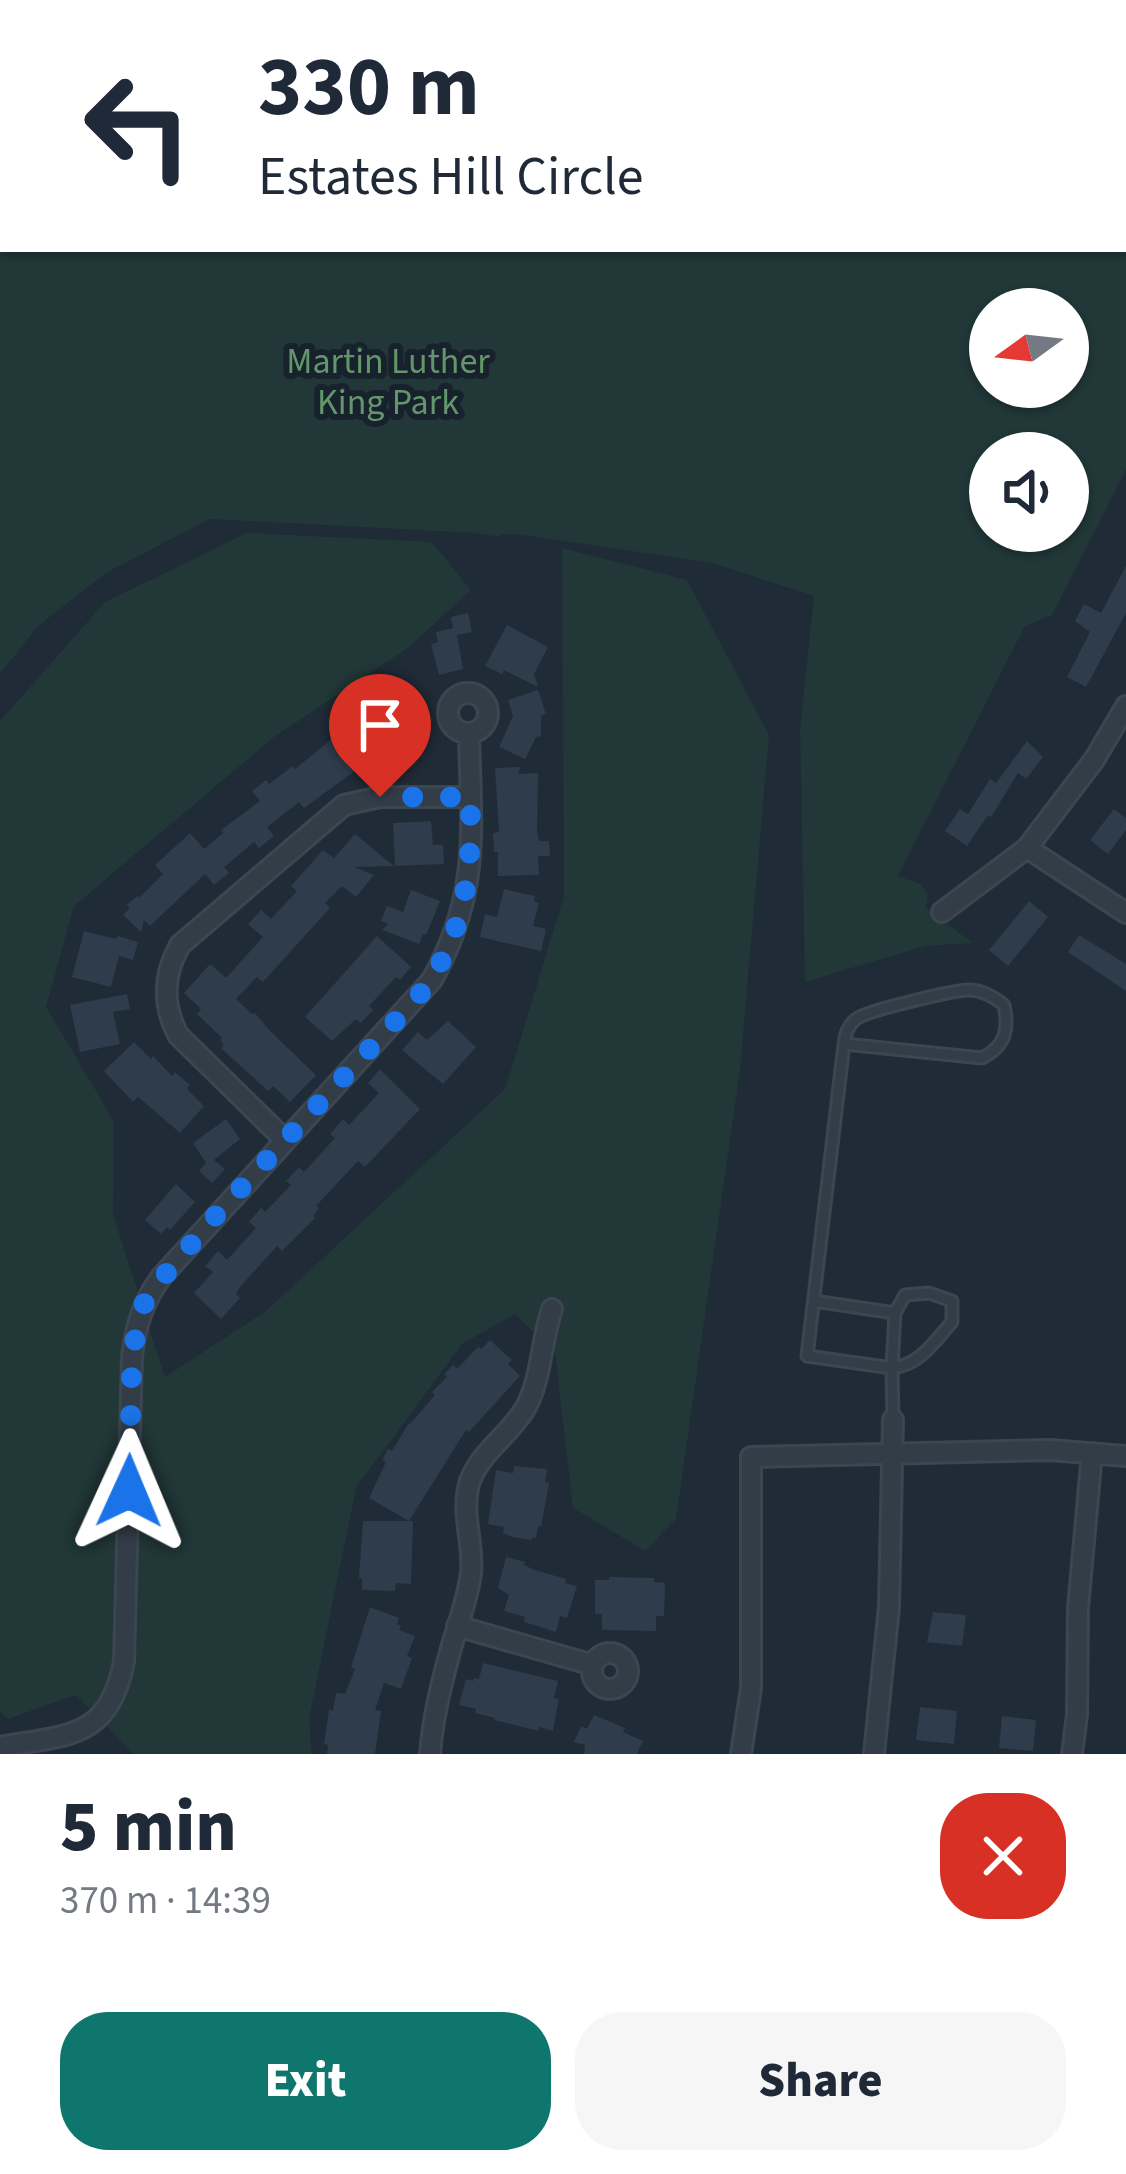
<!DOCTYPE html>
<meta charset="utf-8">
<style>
body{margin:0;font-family:"Source Sans 3",sans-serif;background:#f6f6f7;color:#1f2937;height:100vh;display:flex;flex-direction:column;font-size:45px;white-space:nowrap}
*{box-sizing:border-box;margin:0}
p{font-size:39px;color:#747a83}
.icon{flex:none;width:66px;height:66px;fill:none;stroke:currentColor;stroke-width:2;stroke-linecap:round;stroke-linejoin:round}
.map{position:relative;height:1754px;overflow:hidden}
.side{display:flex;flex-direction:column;background:#fff;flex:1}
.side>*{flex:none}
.banner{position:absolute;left:0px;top:0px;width:1128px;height:252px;box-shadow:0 3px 9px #0004;background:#fff;color:#1f2937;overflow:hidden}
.needle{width:78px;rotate:255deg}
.fabs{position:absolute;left:969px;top:288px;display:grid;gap:24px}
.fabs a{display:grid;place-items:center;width:120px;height:120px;border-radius:50%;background:#fff;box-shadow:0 3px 9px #0004;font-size:60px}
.pin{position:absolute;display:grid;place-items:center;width:102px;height:102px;color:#fff;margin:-123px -51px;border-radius:50% 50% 50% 0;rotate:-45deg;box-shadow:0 0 12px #0007}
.pin .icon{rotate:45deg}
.me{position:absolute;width:132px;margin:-66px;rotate:1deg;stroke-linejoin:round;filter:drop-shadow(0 0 9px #0008)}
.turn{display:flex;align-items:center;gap:42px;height:252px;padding:0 60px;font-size:54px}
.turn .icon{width:156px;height:156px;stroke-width:2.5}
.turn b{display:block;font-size:84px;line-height:102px}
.round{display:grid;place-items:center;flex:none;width:126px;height:126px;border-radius:48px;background:#f6f6f7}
.head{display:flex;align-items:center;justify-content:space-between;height:204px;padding:0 60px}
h1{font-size:72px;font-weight:800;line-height:90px}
.button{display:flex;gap:24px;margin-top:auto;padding:24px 60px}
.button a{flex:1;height:138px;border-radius:48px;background:#0f766e;color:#fff;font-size:48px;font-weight:800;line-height:138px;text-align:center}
.button a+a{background:#f6f6f7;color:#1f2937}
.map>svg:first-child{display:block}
.green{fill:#213738;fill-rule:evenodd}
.building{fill:#2e3c4c}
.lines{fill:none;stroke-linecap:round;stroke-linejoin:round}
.service-casing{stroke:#3c4651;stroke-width:15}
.minor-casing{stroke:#3c4651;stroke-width:24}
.service{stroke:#323d48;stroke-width:9}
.minor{stroke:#323d48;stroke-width:18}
.route{stroke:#1a73e8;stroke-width:21;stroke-dasharray:0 37.8}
.labels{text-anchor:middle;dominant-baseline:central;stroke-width:12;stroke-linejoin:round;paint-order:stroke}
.park-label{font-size:36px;fill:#64966c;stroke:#18222c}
</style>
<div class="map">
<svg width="1126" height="1754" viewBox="0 0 1126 1754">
<rect width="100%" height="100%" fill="#1f2b37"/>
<path class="green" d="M 0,0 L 920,0 L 919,3 L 3,3 L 3,249 L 1125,249 L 1126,194 L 1126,470 L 1052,615 L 1025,626 L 898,876 L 920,884 L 928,893 L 926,908 L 973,943 L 925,946 L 805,982 L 800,729 L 814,596 L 712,563 L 517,534 L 501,534 L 500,537 L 476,533 L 210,519 L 106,573 L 37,627 L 0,674 ZM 990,309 L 1068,309 L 1068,387 L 990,387 ZM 990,453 L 1068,453 L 1068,531 L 990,531 Z
M 247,533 L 432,542 L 471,590 L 408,648 L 274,737 L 74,906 L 46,1007 L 114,1121 L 113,1214 L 165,1377 L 266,1311 L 505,1089 L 564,896 L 562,548 L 687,580 L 769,735 L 740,1070 L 676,1519 L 645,1551 L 573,1508 L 555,1353 L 515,1314 L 462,1344 L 356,1488 L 309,1719 L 312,1754 L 134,1754 L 76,1695 L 8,1719 L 0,1712 L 0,721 L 105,602 Z"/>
<path class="building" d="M 1126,566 L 1126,613 L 1086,687 L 1067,677 L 1090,632 L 1075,621 L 1084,604 L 1101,613 Z
M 468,613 L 472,632 L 457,635 L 463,669 L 439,675 L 431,644 L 438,642 L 436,632 L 453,628 L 451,617 Z
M 507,625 L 548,647 L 534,674 L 538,687 L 504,670 L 502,674 L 485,666 Z
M 394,690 L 426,728 L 415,736 L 418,740 L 404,752 L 402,749 L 392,757 L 388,753 L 359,777 L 355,771 L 304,808 L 299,802 L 267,827 L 274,836 L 259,848 L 254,842 L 224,867 L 229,873 L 214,885 L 205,874 L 150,926 L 144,920 L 141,932 L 123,915 L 130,908 L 127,905 L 137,896 L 139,898 L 163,874 L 155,865 L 190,833 L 204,849 L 223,833 L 221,830 L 260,801 L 252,791 L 266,780 L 269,784 L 293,766 L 295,769 L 344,729 L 353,741 L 389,709 L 383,701 Z
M 538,690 L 546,714 L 541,716 L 541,736 L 536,737 L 525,759 L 499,747 L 513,716 L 508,700 Z
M 1027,741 L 1043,757 L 1026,779 L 1018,773 L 991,817 L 988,815 L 967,846 L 945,831 L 960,809 L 968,814 L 990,779 L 996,783 Z
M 521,767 L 518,774 L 538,773 L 537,832 L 539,841 L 549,841 L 550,856 L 538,856 L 539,875 L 498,876 L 498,852 L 494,852 L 493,833 L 499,832 L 495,768 Z
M 1114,809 L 1126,818 L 1126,830 L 1108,854 L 1090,840 Z
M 431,821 L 433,845 L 443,845 L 444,864 L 395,866 L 393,823 Z
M 355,834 L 394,866 L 354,867 L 374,875 L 356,897 L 342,886 L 325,903 L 330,908 L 263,982 L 257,977 L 236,999 L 252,1014 L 255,1013 L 270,1031 L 316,1075 L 290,1102 L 273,1086 L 268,1091 L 221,1048 L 224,1045 L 220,1040 L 222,1038 L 197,1014 L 201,1009 L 184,993 L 210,964 L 226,978 L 263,937 L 248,924 L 261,910 L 271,919 L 297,891 L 291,886 L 323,850 L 334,858 Z
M 504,889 L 535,896 L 534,902 L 539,903 L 533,926 L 546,929 L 541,951 L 480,937 L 485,914 L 497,917 Z
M 411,890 L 440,901 L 426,935 L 423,934 L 419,944 L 382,930 L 388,924 L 381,921 L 387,906 L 403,912 Z
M 1029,901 L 1048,917 L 1008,966 L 989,950 Z
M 84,931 L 116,939 L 118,936 L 138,942 L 133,960 L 119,956 L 111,987 L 72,977 Z
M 1079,935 L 1126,964 L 1126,991 L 1068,952 Z
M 377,936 L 411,967 L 400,980 L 396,977 L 369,1006 L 373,1010 L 361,1023 L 356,1019 L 332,1041 L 305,1017 Z
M 127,994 L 130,1009 L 113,1012 L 120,1044 L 80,1052 L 70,1005 Z
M 448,1021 L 476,1047 L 443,1084 L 402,1050 L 418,1032 L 427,1040 Z
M 134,1042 L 151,1059 L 153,1056 L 172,1076 L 175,1072 L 190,1085 L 187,1089 L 204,1106 L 180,1133 L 138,1097 L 133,1102 L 104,1071 Z
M 380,1069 L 420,1109 L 365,1167 L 358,1161 L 316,1206 L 319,1209 L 313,1216 L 315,1218 L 282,1251 L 277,1246 L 239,1288 L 236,1294 L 240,1298 L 221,1319 L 194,1293 L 213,1272 L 205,1266 L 218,1251 L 227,1260 L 256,1228 L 249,1222 L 261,1208 L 265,1212 L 291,1185 L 286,1181 L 299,1167 L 304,1172 L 335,1138 L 330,1134 L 343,1119 L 349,1125 L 379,1093 L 368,1083 Z
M 226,1119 L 240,1139 L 214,1160 L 225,1169 L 212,1183 L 199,1171 L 206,1163 L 193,1143 Z
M 176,1184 L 195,1202 L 170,1230 L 167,1227 L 161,1234 L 145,1220 Z
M 490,1340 L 512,1360 L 508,1364 L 520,1376 L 469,1432 L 466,1430 L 409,1521 L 413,1521 L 411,1584 L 396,1583 L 395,1591 L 362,1590 L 362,1578 L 359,1578 L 363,1521 L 409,1521 L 369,1498 L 386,1462 L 382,1460 L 388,1449 L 392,1451 L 409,1423 L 410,1424 L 435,1395 L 432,1392 L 447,1377 L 444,1374 L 453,1365 L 457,1369 L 478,1347 L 481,1349 Z
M 514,1466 L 547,1469 L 545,1482 L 549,1483 L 541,1527 L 538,1526 L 536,1538 L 532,1537 L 532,1540 L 512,1537 L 503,1533 L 504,1527 L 488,1524 L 496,1470 L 513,1473 Z
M 506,1557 L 525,1562 L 524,1565 L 535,1570 L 566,1579 L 565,1583 L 577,1586 L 567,1618 L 560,1616 L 556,1632 L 524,1622 L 525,1617 L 504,1611 L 509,1595 L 498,1588 Z
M 609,1577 L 654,1578 L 654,1582 L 665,1583 L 664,1616 L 656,1616 L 656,1631 L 602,1630 L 602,1614 L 595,1614 L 595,1580 L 609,1580 Z
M 370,1607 L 399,1618 L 397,1624 L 401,1626 L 399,1630 L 415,1636 L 407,1656 L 412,1658 L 401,1689 L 384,1683 L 375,1710 L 381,1711 L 375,1754 L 327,1754 L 328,1745 L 324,1744 L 329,1710 L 333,1711 L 336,1693 L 345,1694 L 355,1669 L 351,1667 Z
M 933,1612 L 966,1615 L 962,1646 L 927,1642 Z
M 483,1663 L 558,1681 L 554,1698 L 559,1699 L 553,1731 L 539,1727 L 539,1731 L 494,1720 L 495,1718 L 475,1713 L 476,1709 L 459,1705 L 466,1679 L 473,1681 L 474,1678 L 479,1679 Z
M 920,1707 L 957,1711 L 954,1744 L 916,1740 Z
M 594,1715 L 625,1728 L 623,1732 L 643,1741 L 637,1754 L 584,1754 L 585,1745 L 574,1742 L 581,1726 L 587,1729 Z
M 1002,1716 L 1036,1720 L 1033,1751 L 999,1748 Z"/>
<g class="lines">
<g class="service-casing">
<path id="service" d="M 844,1044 L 982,1058 C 1006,1046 1009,1029 1004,1005 C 994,997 982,990 969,990 C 954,990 866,1011 856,1019 C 848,1025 845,1035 844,1044 L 807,1356 L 892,1368 L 893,1420
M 814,1301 L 895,1313 L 892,1368 C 920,1365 934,1342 952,1322 L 952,1301 L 929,1293 L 905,1295 L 895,1313"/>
</g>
<g class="minor-casing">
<path id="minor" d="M448 713a20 20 0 1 1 40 0a20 20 0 1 1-40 0Z
M 1027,848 L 1126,913
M 942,912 L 1027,848 L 1094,760 L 1126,706
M 285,1140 L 178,1035 C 162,1004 163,975 180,945 L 344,805 L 380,797 L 470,797
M 457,1626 L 593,1665
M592 1671a18 18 0 1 1 36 0a18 18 0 1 1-36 0Z
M 0,1747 C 67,1735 108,1740 124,1662 L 132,1356 C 136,1325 143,1301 162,1276 L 432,980 C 481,892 471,830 469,733
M 430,1754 C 433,1716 442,1681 452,1645 C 459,1621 468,1597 471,1573 C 474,1541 460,1513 470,1481 C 481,1451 511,1434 526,1407 C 542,1377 541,1341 552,1309
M 741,1754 L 751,1688 L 751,1457 L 1050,1450 L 1126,1456
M 874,1754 L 889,1607 L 893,1420
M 1072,1754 L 1077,1715 L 1078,1608 L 1092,1453"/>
</g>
<use href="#service" class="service"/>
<use href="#minor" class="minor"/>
</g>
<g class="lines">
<path class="route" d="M 129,1491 L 132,1356 L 140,1313 L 148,1295 L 217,1214 L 416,999 C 465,940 473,871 470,797 L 380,797"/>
</g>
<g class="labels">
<g class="park-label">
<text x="388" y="361">Martin Luther<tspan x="388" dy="41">King Park</tspan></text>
</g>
</g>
</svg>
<div class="fabs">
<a><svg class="needle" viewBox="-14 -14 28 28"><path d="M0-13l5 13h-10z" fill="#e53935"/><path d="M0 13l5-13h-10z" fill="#747a83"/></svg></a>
<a><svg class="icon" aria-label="sound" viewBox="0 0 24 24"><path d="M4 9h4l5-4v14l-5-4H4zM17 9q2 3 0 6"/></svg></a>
</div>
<div class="pin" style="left:380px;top:797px;background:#d93025"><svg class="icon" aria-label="arrive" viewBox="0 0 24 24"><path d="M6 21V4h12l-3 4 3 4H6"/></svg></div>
<svg class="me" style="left:129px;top:1491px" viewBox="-20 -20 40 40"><path d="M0-17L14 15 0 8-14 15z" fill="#1a73e8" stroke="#fff" stroke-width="4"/></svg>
<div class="banner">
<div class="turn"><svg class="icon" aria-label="left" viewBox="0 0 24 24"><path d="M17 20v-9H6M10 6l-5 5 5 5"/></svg><div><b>330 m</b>Estates Hill Circle</div></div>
</div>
</div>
<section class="side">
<div class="head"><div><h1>5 min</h1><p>370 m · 14:39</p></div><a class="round" style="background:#d93025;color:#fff"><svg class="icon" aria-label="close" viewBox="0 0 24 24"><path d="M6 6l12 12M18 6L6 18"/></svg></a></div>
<div class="button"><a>Exit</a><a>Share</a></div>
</section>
